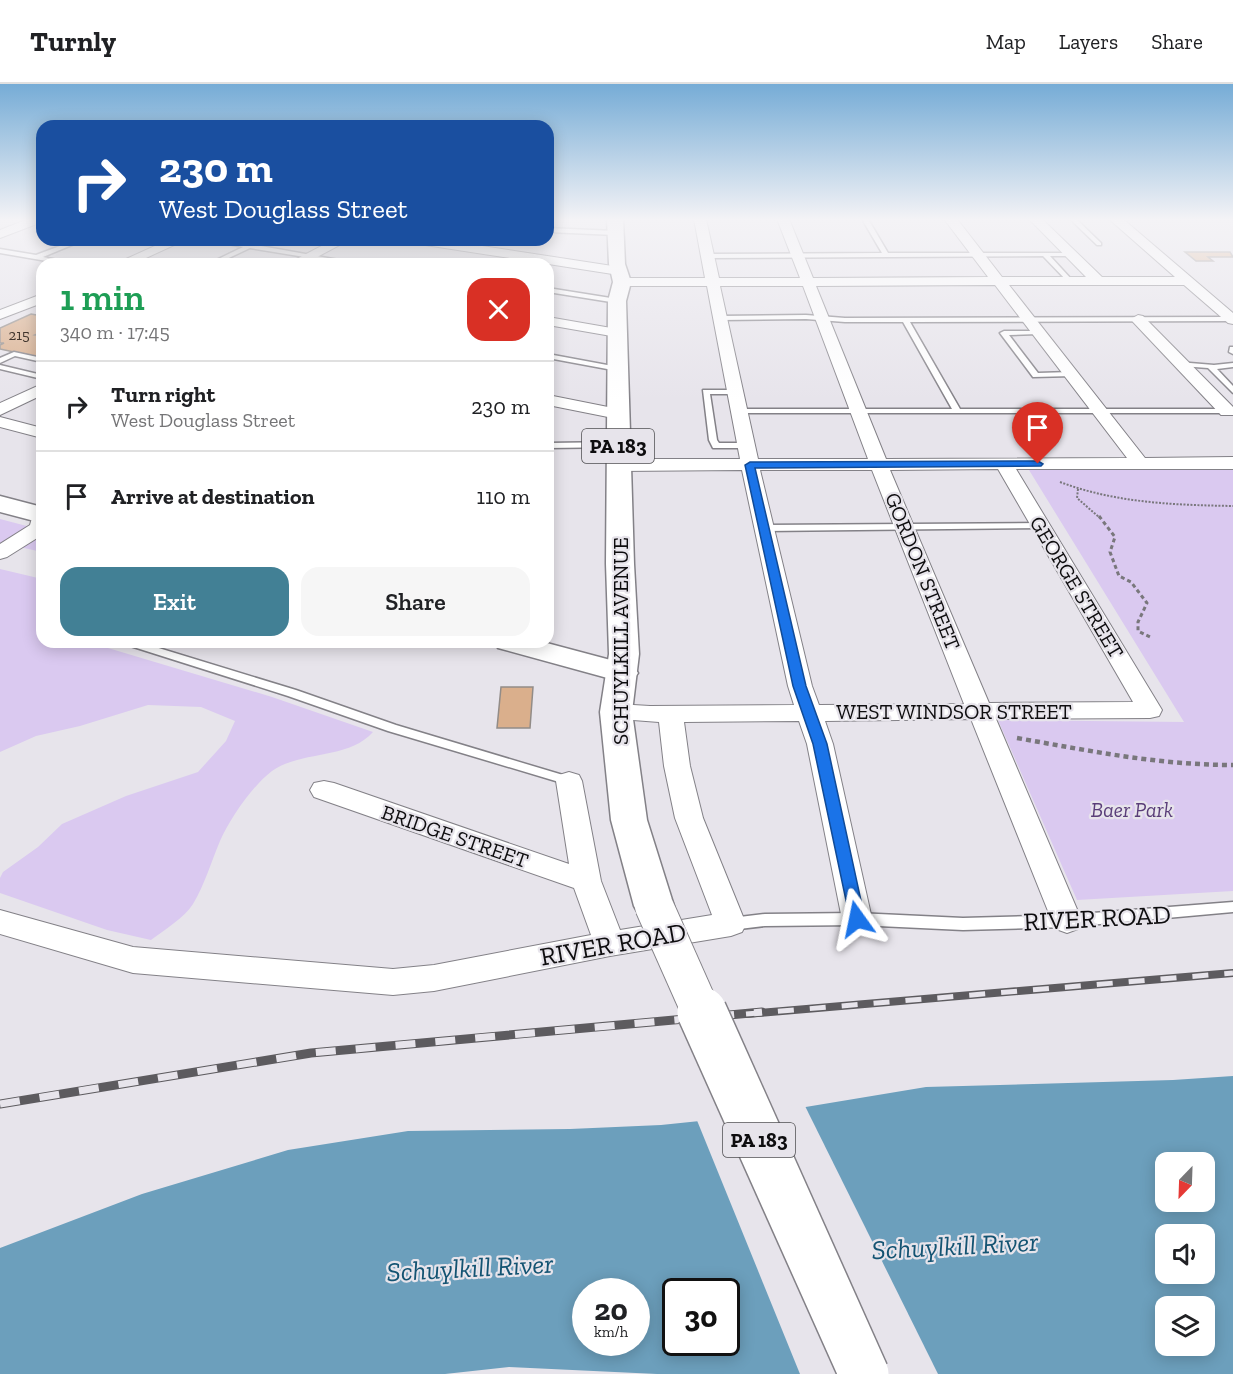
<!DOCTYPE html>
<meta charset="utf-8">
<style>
body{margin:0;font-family:"Zilla Slab",serif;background:#f6f6f6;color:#202124;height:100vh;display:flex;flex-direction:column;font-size:22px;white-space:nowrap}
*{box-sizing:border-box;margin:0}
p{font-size:20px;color:#757577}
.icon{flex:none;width:33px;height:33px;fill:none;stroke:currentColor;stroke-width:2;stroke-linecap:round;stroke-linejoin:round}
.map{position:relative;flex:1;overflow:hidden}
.side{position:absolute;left:36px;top:174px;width:518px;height:390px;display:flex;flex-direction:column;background:#fff;border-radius:18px;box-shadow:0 3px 15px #0003}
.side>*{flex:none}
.banner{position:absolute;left:36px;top:36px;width:518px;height:126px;border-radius:18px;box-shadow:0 3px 15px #0003;background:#1a4fa0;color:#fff;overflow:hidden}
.needle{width:39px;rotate:203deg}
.fabs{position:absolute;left:1155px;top:1068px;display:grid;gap:12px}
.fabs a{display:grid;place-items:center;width:60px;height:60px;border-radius:12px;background:#fff;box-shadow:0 3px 15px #0003;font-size:30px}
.speed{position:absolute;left:572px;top:1194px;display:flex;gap:12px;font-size:30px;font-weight:700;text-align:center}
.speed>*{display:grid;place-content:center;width:78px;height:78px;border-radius:50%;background:#fff;box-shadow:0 3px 15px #0003;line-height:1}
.speed small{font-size:15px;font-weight:400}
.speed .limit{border:3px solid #111;border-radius:9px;background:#fff;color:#111}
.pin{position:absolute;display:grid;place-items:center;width:51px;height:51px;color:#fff;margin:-62px -26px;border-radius:50% 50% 50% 0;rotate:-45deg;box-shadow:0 0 6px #0007}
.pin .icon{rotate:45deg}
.me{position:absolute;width:66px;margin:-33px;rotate:348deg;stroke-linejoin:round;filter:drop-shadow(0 0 4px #0008)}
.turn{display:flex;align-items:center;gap:21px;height:126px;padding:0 24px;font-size:27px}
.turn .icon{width:78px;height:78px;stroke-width:2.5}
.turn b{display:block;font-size:42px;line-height:51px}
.round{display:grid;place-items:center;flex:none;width:63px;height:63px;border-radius:18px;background:#f6f6f6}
.overview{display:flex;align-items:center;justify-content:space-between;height:102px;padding:0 24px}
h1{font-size:36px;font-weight:600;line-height:45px;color:#1e9e55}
.cta{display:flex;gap:12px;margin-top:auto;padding:12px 24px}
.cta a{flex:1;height:69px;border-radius:18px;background:#428095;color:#fff;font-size:24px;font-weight:600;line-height:69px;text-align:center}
.cta a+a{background:#f6f6f6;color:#202124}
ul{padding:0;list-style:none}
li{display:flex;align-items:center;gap:18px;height:90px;padding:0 24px;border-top:2px solid #e0e0e0}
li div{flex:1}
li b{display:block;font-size:22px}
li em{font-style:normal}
header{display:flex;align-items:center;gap:36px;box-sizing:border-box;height:84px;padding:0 30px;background:#fff;border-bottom:2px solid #e0e0e0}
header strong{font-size:28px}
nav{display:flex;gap:33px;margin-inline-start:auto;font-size:21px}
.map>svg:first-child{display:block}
.green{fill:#dac9f0}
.water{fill:#6c9fbc;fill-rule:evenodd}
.pier{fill:#e7e4eb}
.building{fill:#daaf8c;stroke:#928c88;stroke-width:1.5}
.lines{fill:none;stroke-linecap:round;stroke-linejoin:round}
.service-casing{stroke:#838187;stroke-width:3}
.minor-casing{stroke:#838187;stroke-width:2}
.secondary-casing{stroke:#838187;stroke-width:3}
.primary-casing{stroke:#838187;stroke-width:3}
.path-far2{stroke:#79777c;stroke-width:2;stroke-dasharray:2 1.5;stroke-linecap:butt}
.path-far1{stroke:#79777c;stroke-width:3;stroke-dasharray:4 3;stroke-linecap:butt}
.path{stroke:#79777c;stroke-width:4.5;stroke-dasharray:5 4;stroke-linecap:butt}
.service{fill:#fff;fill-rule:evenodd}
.minor{fill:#fff;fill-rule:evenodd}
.secondary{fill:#fff;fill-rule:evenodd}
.primary{fill:#fff;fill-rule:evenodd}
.rail-far1-casing{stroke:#5d5b5f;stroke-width:8}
.rail-casing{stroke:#5d5b5f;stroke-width:9}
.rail-far1{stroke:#e7e4eb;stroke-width:5;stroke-dasharray:16;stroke-linecap:butt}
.rail{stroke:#e7e4eb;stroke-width:7;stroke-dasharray:20;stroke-linecap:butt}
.primary-bridge-far1-casing{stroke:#838187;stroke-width:40;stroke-linecap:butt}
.primary-bridge-casing{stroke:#838187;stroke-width:52;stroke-linecap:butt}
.primary-bridge-far1{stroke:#fff;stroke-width:38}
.primary-bridge{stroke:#fff;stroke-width:49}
.route{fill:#1a73e8;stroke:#114b97;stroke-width:1.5}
.labels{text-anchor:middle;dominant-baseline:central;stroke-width:4.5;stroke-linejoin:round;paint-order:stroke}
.far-number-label{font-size:15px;fill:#41362e}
.shield{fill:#e7e4eb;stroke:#4f4e51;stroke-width:1.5}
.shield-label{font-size:20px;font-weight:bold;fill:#0e0d0f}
.street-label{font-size:21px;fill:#0e0d0f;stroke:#e7e4eb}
.park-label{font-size:21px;font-style:italic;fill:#5a3e79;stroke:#e7e4eb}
.near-street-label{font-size:26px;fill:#0e0d0f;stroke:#e7e4eb}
.near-water-label{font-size:27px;font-style:italic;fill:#135372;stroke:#e7e4eb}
</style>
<header>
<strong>Turnly</strong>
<nav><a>Map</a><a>Layers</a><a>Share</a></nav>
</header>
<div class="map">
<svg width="1233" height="1290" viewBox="0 0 1233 1290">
<rect width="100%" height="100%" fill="#e7e4eb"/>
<path class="green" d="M 1233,385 L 1233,807 L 1077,816 L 998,636 L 1184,638 L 1029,386 Z
M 0,435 L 42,446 L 42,468 L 15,462 L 0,471 Z
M 0,485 L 38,494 L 42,492 L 42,558 L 115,558 L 108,564 L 272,613 L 373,648 C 348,676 302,666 272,687 C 252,702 230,735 220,757 C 211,778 205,800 193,820 C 184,834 164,846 151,856 L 107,846 L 0,809 L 0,794 L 3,788 L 38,763 L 62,740 L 126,712 L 198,688 L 226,657 L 235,637 L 201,623 L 148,621 L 80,642 L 36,652 L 0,668 Z"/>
<path class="water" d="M 1233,992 L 1233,1290 L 657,1290 L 509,1283 L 445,1290 L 0,1290 L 0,1164 L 142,1110 L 288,1066 L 408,1047 L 570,1045 L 661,1041 L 758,1031 L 926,1003 L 1173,996 ZM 1166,1078 L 1204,1078 L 1204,1118 L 1166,1118 ZM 1166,1150 L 1204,1150 L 1204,1190 L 1166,1190 ZM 585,1208 L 636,1208 L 636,1258 L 585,1258 ZM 675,1208 L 726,1208 L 726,1258 L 675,1258 ZM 1166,1222 L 1204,1222 L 1204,1262 L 1166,1262 Z"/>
<path class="pier" d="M 804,1020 L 938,1290 L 800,1290 L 696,1034 Z"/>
<path class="building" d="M 1185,168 L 1230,168 L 1233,173 L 1208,173 L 1213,177 L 1196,177 Z
M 31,230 L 42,232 L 42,248 L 35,251 L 42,252 L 42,270 L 37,273 L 0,265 L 0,261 L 4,259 L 0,259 L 0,244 Z
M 501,603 L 533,603 L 530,644 L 497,644 Z"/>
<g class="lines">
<g class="service-casing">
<path id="service" d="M 862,135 L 868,135 L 888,169 L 1070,169 L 1068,172 L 1050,172 L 1073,197 L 1068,198 L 1043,172 L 707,174 L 704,172 L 707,170 L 882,169 Z
M 1070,135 L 1076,135 L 1101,159 L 1101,161 L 1097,161 Z
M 548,144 L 615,147 L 618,149 L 615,151 L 548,148 Z
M 76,156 L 84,156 L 43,173 L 77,180 L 64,180 L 0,169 L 0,165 L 36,171 Z
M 209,156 L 250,160 L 361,180 L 347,180 L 250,164 L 216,180 L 208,180 L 243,163 Z
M 548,204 L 617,215 L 620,217 L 617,219 L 548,208 Z
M 806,231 L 845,234 L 1232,233 L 1232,237 L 910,238 L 960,325 L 1233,325 L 1233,329 L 736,329 L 735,327 L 739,325 L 952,325 L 903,238 L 845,238 L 806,235 L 720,236 L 717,234 L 720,232 Z
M 1040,247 L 1042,248 L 1038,250 L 1009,251 L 1038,289 L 1070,288 L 1074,290 L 1073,292 L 1033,293 L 1000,249 L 1004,247 Z
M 1230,263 L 1233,263 L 1233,270 L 1229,268 Z
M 14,268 L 42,274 L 42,278 L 15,272 L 0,279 L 0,274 Z
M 548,270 L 618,283 L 622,285 L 618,287 L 548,274 Z
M 1178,278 L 1214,281 L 1233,279 L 1233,283 L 1217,285 L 1233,302 L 1233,309 L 1208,284 L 1181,282 L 1178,282 Z
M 0,281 L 42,291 L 42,295 L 0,285 Z
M 703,306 L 738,306 L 738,310 L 710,310 L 717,356 L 719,359 L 746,359 L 750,362 L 749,364 L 713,364 L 709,356 Z
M 618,358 L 622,361 L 621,363 L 548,364 L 548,359 Z
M 1042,439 L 1047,442 L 1045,444 L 765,447 L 760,444 L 765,441 Z
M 123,558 L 139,558 L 296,606 L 396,641 L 573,694 L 575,697 L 569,701 L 388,647 L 288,612 L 124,560 Z
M 1233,818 L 1233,828 L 1067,843 L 963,846 L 857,841 L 765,842 L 731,846 L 726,844 L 724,840 L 726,836 L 731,834 L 765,830 L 857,829 L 963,834 L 1067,831 Z"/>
</g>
<g class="minor-casing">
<path id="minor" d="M 28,135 L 42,135 L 42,138 L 0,154 L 0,146 Z
M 694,135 L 706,135 L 719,194 L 800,194 L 777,135 L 789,135 L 813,194 L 988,193 L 944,135 L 957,135 L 1002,193 L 1086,193 L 1029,135 L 1042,135 L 1102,193 L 1175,193 L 1109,135 L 1123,135 L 1233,229 L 1233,240 L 1228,239 L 1184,201 L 1009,201 L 1145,374 L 1233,373 L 1233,385 L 1016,385 L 1162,626 L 1159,632 L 1150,634 L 996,635 L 1082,837 L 1078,845 L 1067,849 L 1056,845 L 1052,837 L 971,635 L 825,637 L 833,660 L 872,835 L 868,843 L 857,847 L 846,843 L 842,835 L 807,660 L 799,637 L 684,638 L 690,682 L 703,734 L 746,840 L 742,848 L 731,852 L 610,872 L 434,907 L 393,911 L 133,889 L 0,850 L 0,826 L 133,863 L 393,885 L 434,881 L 591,851 L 574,804 L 314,713 L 310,706 L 314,699 L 324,697 L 334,699 L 569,780 L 556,697 L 559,691 L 569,688 L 579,691 L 582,697 L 601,797 L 620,846 L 712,831 L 675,734 L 664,682 L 659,638 L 607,634 L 603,628 L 607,622 L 616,620 L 650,622 L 794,621 L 788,602 L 742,386 L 619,387 L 612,385 L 610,381 L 612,377 L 619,375 L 740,375 L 707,202 L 622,202 L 615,198 L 622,194 L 705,194 ZM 995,201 L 1127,374 L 886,375 L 816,202 ZM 720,202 L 803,202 L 868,375 L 758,375 ZM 998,385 L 1133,618 L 989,619 L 890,386 ZM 760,386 L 872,386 L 964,620 L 819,621 L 812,602 Z
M 168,156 L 185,156 L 133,180 L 115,180 Z
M 333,156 L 349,156 L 304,180 L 287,180 Z
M 413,156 L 443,156 L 619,183 L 626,187 L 619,191 L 419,160 Z
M 42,210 L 42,219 L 0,235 L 0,226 Z
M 1138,231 L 1143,232 L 1233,323 L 1233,331 L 1221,331 L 1133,238 L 1131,235 Z
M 548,233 L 617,245 L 624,249 L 617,253 L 548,241 Z
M 42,300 L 42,311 L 0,331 L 0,319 Z
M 548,311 L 618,325 L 624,326 L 627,330 L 624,334 L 618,335 L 548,321 Z
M 0,333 L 42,344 L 42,354 L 0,343 Z
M 39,432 L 42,433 L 42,451 L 7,473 L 0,475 L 0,460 L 30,441 L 32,434 Z"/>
</g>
<g class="secondary-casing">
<path id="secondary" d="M 0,412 L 42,423 L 42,439 L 0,428 Z
M 494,558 L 543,558 L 633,582 L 638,589 L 633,596 L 622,598 L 498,564 Z"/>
</g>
<g class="primary-casing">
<path id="primary" d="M 607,135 L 623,135 L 625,180 L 631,198 L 626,217 L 634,480 L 639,570 L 632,628 L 647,736 L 674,822 L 668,833 L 654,837 L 640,833 L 634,822 L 611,736 L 600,628 L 609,570 L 606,480 L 608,217 L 613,198 L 609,180 Z"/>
</g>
<path class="path-far2" d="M 1060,398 C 1116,419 1174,421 1233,422
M 1078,405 L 1077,414 L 1100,434"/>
<path class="path-far1" d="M 1099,432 L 1115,453 L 1110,468 L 1119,492 L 1131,498 L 1147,519 L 1138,538 L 1138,547 L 1150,553"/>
<path class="path" d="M 1017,654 C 1091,667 1158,681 1233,681"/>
<use href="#service" class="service"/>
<use href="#minor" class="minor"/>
<use href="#secondary" class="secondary"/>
<use href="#primary" class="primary"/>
<g class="rail-far1-casing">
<path id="rail-far1" d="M 746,930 L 1233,889"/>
</g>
<g class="rail-casing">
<path id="rail" d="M 0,1020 L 311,969 L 762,928"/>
</g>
<use href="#rail-far1" class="rail-far1"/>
<use href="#rail" class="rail"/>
<g class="primary-bridge-far1-casing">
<path id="primary-bridge-far1" d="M 654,822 L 702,930"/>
</g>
<g class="primary-bridge-casing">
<path id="primary-bridge" d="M 702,928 L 864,1290"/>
</g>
<use href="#primary-bridge-far1" class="primary-bridge-far1"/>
<use href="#primary-bridge" class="primary-bridge"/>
</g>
<linearGradient id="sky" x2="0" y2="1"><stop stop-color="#76acd6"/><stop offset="0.43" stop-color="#f4f3f6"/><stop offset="1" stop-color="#f4f3f6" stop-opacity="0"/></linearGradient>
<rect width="1233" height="316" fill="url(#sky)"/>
<path class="route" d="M 1038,377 L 1043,380 L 1041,382 L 755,384 L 806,602 L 827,660 L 865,835 L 862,840 L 857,841 L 851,840 L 813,660 L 793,602 L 745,381 L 750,378 Z"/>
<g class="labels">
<g class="far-number-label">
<text x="19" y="251">215</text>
</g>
<g class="shield">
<rect x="582" y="345" width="72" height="34" rx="4.5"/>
<rect x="723" y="1039" width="72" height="34" rx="4.5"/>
</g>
<g class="shield-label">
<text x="618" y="362">PA 183</text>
<text x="759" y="1056">PA 183</text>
</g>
<g class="street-label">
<text transform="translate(923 487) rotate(68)">GORDON STREET</text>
<text transform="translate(1077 503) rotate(59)">GEORGE STREET</text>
<text transform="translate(620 557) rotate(-90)">SCHUYLKILL AVENUE</text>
<text x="954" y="627">WEST WINDSOR STREET</text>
<text transform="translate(455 752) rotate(19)">BRIDGE STREET</text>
</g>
<g class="park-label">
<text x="1132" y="725">Baer Park</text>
</g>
<g class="near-street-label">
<text transform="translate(1097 834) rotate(-3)">RIVER ROAD</text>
<text transform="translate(613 860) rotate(-10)">RIVER ROAD</text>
</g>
<g class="near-water-label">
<text transform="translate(955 1162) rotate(-3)">Schuylkill River</text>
<text transform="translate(470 1184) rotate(-3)">Schuylkill River</text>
</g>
</g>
</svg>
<div class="fabs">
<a><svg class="needle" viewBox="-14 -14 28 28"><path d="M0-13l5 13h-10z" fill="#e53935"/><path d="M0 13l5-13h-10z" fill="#757577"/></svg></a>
<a><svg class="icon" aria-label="sound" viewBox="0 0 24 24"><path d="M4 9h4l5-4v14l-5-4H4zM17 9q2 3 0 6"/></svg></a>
<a><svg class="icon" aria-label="layers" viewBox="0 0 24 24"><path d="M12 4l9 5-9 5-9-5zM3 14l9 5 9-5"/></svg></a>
</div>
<div class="speed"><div>20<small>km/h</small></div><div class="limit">30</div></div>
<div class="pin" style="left:1038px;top:380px;background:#d93025"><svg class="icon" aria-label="arrive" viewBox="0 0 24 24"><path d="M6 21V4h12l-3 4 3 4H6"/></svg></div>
<svg class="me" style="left:857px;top:835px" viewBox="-20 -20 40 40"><path d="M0-17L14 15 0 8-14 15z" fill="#1a73e8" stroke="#fff" stroke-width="4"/></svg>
<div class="banner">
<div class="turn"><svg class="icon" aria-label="right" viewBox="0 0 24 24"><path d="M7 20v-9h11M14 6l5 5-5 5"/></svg><div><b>230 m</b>West Douglass Street</div></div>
</div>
<section class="side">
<div class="overview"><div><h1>1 min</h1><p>340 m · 17:45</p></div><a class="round" style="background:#d93025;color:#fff"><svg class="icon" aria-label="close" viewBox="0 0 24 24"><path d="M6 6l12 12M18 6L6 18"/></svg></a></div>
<ul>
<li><svg class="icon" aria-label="right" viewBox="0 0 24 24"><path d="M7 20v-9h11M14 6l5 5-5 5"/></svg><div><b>Turn right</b><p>West Douglass Street</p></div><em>230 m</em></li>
<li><svg class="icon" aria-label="arrive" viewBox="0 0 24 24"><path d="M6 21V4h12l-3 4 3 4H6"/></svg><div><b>Arrive at destination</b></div><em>110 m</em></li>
</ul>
<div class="cta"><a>Exit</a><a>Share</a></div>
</section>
</div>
